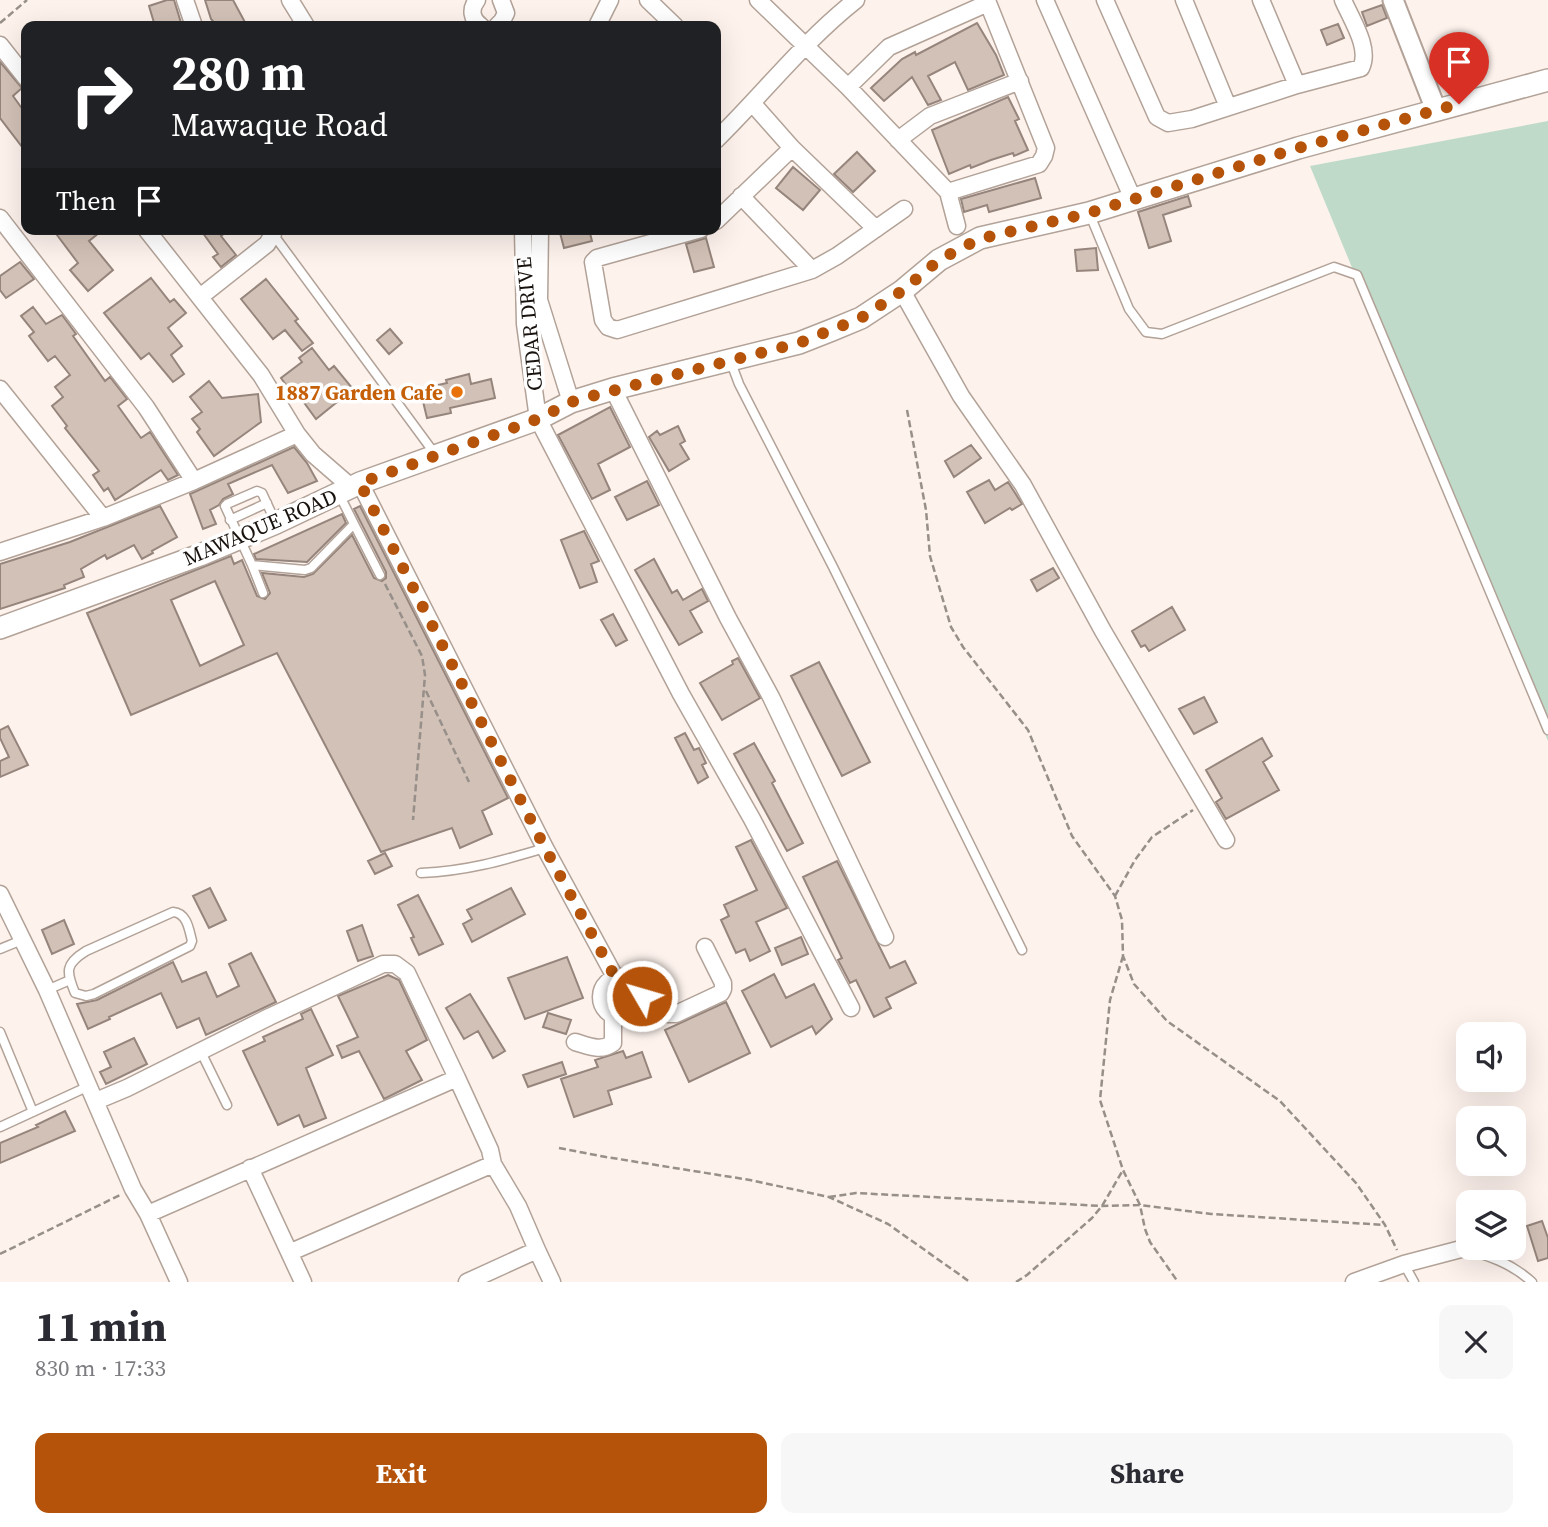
<!DOCTYPE html>
<meta charset="utf-8">
<style>
body{margin:0;font-family:"Source Serif 4",serif;background:#f7f7f7;color:#2b2b33;height:100vh;display:flex;flex-direction:column;font-size:26px;white-space:nowrap}
*{box-sizing:border-box;margin:0}
p{font-size:23px;color:#7c7c81}
.icon{flex:none;width:38px;height:38px;fill:none;stroke:currentColor;stroke-width:2;stroke-linecap:round;stroke-linejoin:round}
.map{position:relative;height:1282px;overflow:hidden}
.details{display:flex;flex-direction:column;background:#fff;flex:1}
.details>*{flex:none}
.guide{position:absolute;left:21px;top:21px;width:700px;height:214px;border-radius:14px;box-shadow:0 7px 28px #0002;background:#202124;color:#fff;overflow:hidden}
.buttons{position:absolute;left:1456px;top:1022px;display:grid;gap:14px}
.buttons a{display:grid;place-items:center;width:70px;height:70px;border-radius:14px;background:#fff;box-shadow:0 7px 28px #0002;font-size:35px}
.pin{position:absolute;display:grid;place-items:center;width:60px;height:60px;color:#fff;margin:-72px -30px;border-radius:50% 50% 50% 0;rotate:-45deg;box-shadow:0 0 7px #0007}
.pin .icon{rotate:45deg}
.me{position:absolute;width:77px;margin:-38px;rotate:308deg;stroke-linejoin:round;filter:drop-shadow(0 0 5px #0008)}
.turn{display:flex;align-items:center;gap:24px;height:147px;padding:0 35px;font-size:32px}
.turn .icon{width:91px;height:91px;stroke-width:2.5}
.turn b{display:block;font-size:49px;line-height:60px}
.then{display:flex;align-items:center;height:66px;padding:0 35px;background:#0003;gap:14px;font-size:26px}
.round{display:grid;place-items:center;flex:none;width:74px;height:74px;border-radius:14px;background:#f7f7f7}
.headline{display:flex;align-items:center;justify-content:space-between;height:119px;padding:0 35px}
h1{font-size:42px;font-weight:700;line-height:52px}
.primary-button{display:flex;gap:14px;margin-top:auto;padding:14px 35px}
.primary-button a{flex:1;height:80px;border-radius:14px;background:#b45309;color:#fff;font-size:28px;font-weight:700;line-height:80px;text-align:center}
.primary-button a+a{background:#f7f7f7;color:#2b2b33}
.map>svg:first-child{display:block}
.green{fill:#bfdac9}
.building{fill:#d2c1b6;stroke:#95857c;stroke-width:2;fill-rule:evenodd}
.lines{fill:none;stroke-linecap:round;stroke-linejoin:round}
.service-casing{stroke:#b2a298;stroke-width:11}
.minor-casing{stroke:#b2a298;stroke-width:19}
.tertiary-casing{stroke:#b2a298;stroke-width:23}
.secondary-casing{stroke:#b2a298;stroke-width:24}
.path{stroke:#978f89;stroke-width:2.5;stroke-dasharray:7 3.5;stroke-linecap:butt}
.service{stroke:#fff;stroke-width:8}
.minor{stroke:#fff;stroke-width:16}
.tertiary{stroke:#fff;stroke-width:19}
.secondary{stroke:#fff;stroke-width:21}
.route{stroke:#b45309;stroke-width:12;stroke-dasharray:0 21.6}
.food-dot{fill:#e8710a;stroke:#fff;stroke-width:2.5}
.labels{text-anchor:middle;dominant-baseline:central;stroke-width:7;stroke-linejoin:round;paint-order:stroke}
.street-label{font-size:21px;fill:#18120e;stroke:#fff}
.food-label{font-size:21px;font-weight:bold;fill:#c56008;stroke:#fff;text-anchor:end}
</style>
<div class="map">
<svg width="1548" height="1282" viewBox="0 0 1548 1282">
<rect width="100%" height="100%" fill="#fdf2ec"/>
<path class="green" d="M 1548,121 L 1548,741 L 1310,166 Z"/>
<path class="building" d="M 167,0 L 174,0 L 182,26 L 155,26 L 149,6 Z
M 205,0 L 233,0 L 247,26 L 217,26 L 211,19 Z
M 1382,5 L 1387,18 L 1367,26 L 1362,12 Z
M 977,23 L 996,55 L 1004,75 L 968,90 L 955,62 L 928,76 L 941,100 L 928,105 L 912,77 L 884,101 L 871,88 L 902,59 L 915,52 L 916,55 Z
M 1338,24 L 1344,38 L 1327,45 L 1321,30 Z
M 0,62 L 22,88 L 13,96 L 26,114 L 26,152 L 0,118 Z
M 1008,97 L 1019,119 L 1015,121 L 1028,150 L 1014,156 L 1013,153 L 991,160 L 971,168 L 970,165 L 949,174 L 932,130 Z
M 857,152 L 875,171 L 853,192 L 834,174 Z
M 793,167 L 820,190 L 803,210 L 776,188 Z
M 1035,178 L 1041,198 L 989,212 L 987,205 L 964,212 L 961,199 Z
M 1188,196 L 1191,206 L 1163,215 L 1171,241 L 1149,248 L 1138,212 Z
M 64,229 L 104,229 L 89,241 L 113,270 L 88,291 L 70,270 L 78,263 L 57,235 Z
M 200,229 L 230,229 L 221,236 L 236,255 L 221,267 L 213,257 L 218,254 Z
M 559,229 L 589,229 L 592,241 L 564,248 Z
M 706,238 L 714,267 L 694,272 L 686,244 Z
M 1096,248 L 1098,270 L 1077,271 L 1075,250 Z
M 20,262 L 34,279 L 6,298 L 0,290 L 0,276 Z
M 151,278 L 170,302 L 174,299 L 186,313 L 168,328 L 182,346 L 171,355 L 184,374 L 173,382 L 149,353 L 141,359 L 104,313 Z
M 266,279 L 298,319 L 295,321 L 313,343 L 302,351 L 285,330 L 273,339 L 241,299 Z
M 33,307 L 46,324 L 62,315 L 76,334 L 73,336 L 105,381 L 110,377 L 127,399 L 118,406 L 141,438 L 150,432 L 178,475 L 168,480 L 161,470 L 115,500 L 108,488 L 104,491 L 93,475 L 99,471 L 65,428 L 67,426 L 52,406 L 63,397 L 55,387 L 70,375 L 55,356 L 48,361 L 29,336 L 34,332 L 21,316 Z
M 390,329 L 402,343 L 389,354 L 377,340 Z
M 312,348 L 329,370 L 334,366 L 353,389 L 316,419 L 297,393 L 294,396 L 281,378 L 302,362 L 299,358 Z
M 469,374 L 471,384 L 491,379 L 495,398 L 450,408 L 451,413 L 427,418 L 420,389 L 447,383 L 446,380 Z
M 209,381 L 222,398 L 258,394 L 261,422 L 214,456 L 197,432 L 200,429 L 192,419 L 202,412 L 190,397 Z
M 610,407 L 630,447 L 598,464 L 610,490 L 592,499 L 558,435 Z
M 678,426 L 685,441 L 680,444 L 689,459 L 669,471 L 649,437 L 657,431 L 660,435 Z
M 971,445 L 981,458 L 954,477 L 945,461 Z
M 294,447 L 307,463 L 317,481 L 288,493 L 272,465 L 228,484 L 233,494 L 223,499 L 219,505 L 210,510 L 216,524 L 203,529 L 190,494 Z
M 989,480 L 995,490 L 1008,482 L 1022,504 L 1012,510 L 1010,508 L 985,523 L 967,492 Z
M 647,481 L 659,505 L 627,520 L 615,497 Z
M 160,506 L 177,537 L 152,551 L 153,553 L 142,559 L 134,545 L 107,559 L 105,555 L 81,569 L 84,577 L 64,585 L 65,588 L 0,609 L 0,564 L 70,542 Z
M 360,506 L 508,798 L 482,811 L 492,834 L 460,848 L 452,828 L 381,852 L 277,653 L 131,715 L 87,613 L 231,556 L 234,564 L 242,560 L 257,596 L 265,599 L 270,593 L 262,573 L 304,577 L 313,574 L 352,535 L 374,578 L 382,581 L 386,578 L 386,572 L 354,509 ZM 215,581 L 244,645 L 200,666 L 171,600 Z
M 342,514 L 346,523 L 307,562 L 256,559 L 254,554 Z
M 584,531 L 599,561 L 591,564 L 597,582 L 580,588 L 561,540 Z
M 654,559 L 672,593 L 677,590 L 683,600 L 702,589 L 708,601 L 690,611 L 702,632 L 679,645 L 635,570 Z
M 1053,568 L 1059,578 L 1037,591 L 1031,580 Z
M 1172,607 L 1185,630 L 1149,651 L 1145,645 L 1141,647 L 1132,631 Z
M 613,614 L 627,640 L 616,646 L 601,620 Z
M 738,658 L 760,698 L 722,720 L 700,683 L 733,664 L 732,661 Z
M 819,662 L 870,762 L 842,776 L 791,676 Z
M 1204,697 L 1217,722 L 1194,734 L 1179,709 Z
M 8,726 L 28,765 L 0,777 L 0,761 L 9,757 L 0,738 L 0,730 Z
M 685,733 L 694,750 L 699,748 L 706,763 L 702,765 L 708,777 L 698,783 L 675,738 Z
M 1262,738 L 1272,756 L 1263,762 L 1279,790 L 1226,819 L 1216,802 L 1222,798 L 1206,770 Z
M 754,743 L 775,781 L 772,783 L 803,843 L 787,851 L 734,754 Z
M 751,840 L 787,908 L 756,922 L 770,951 L 750,961 L 745,949 L 736,953 L 721,920 L 729,916 L 724,905 L 757,890 L 736,847 Z
M 385,853 L 392,866 L 375,874 L 368,861 Z
M 837,861 L 890,968 L 905,961 L 916,983 L 886,998 L 891,1008 L 874,1017 L 856,980 L 850,983 L 838,960 L 842,958 L 803,877 Z
M 210,888 L 226,920 L 209,928 L 193,896 Z
M 511,888 L 525,914 L 472,942 L 463,924 L 472,919 L 467,910 Z
M 418,895 L 443,944 L 419,955 L 411,938 L 414,937 L 398,905 Z
M 64,920 L 74,944 L 52,954 L 42,930 Z
M 362,925 L 373,956 L 358,961 L 347,931 Z
M 801,937 L 808,954 L 782,965 L 775,948 Z
M 251,953 L 276,1002 L 206,1035 L 199,1018 L 177,1028 L 161,993 L 109,1017 L 110,1019 L 88,1029 L 77,1004 L 97,1000 L 173,962 L 182,982 L 206,972 L 217,997 L 239,986 L 229,964 Z
M 567,957 L 583,998 L 525,1019 L 508,978 Z
M 774,974 L 786,998 L 814,984 L 832,1019 L 816,1034 L 812,1026 L 771,1047 L 742,991 Z
M 388,975 L 399,980 L 427,1040 L 406,1051 L 422,1080 L 384,1099 L 359,1051 L 342,1058 L 337,1046 L 358,1037 L 338,996 Z
M 470,994 L 505,1051 L 493,1058 L 478,1031 L 464,1039 L 446,1008 Z
M 726,1002 L 750,1053 L 689,1082 L 665,1030 Z
M 311,1009 L 333,1055 L 306,1068 L 326,1118 L 304,1127 L 299,1115 L 278,1125 L 243,1051 L 265,1041 L 263,1037 L 303,1019 L 301,1014 Z
M 548,1013 L 571,1020 L 566,1034 L 543,1027 Z
M 134,1038 L 147,1064 L 106,1084 L 100,1072 L 111,1067 L 104,1052 Z
M 623,1051 L 626,1058 L 642,1052 L 651,1077 L 608,1091 L 612,1104 L 574,1117 L 561,1079 L 598,1067 L 595,1060 Z
M 562,1062 L 566,1074 L 528,1087 L 523,1075 Z
M 65,1111 L 75,1131 L 0,1163 L 0,1143 L 38,1127 L 36,1125 Z
M 1542,1221 L 1548,1238 L 1548,1258 L 1538,1261 L 1527,1226 Z"/>
<g class="lines">
<g class="service-casing">
<path id="service" d="M 1090,215 L 1129,309 L 1146,332 L 1162,334 L 1334,267 L 1357,275 L 1548,730
M 273,234 L 435,454
M 730,360 L 739,384 L 833,567 L 1022,950
M 230,520 L 267,503
M 275,521 L 262,493 L 257,491 L 227,504 L 225,506 L 252,565 L 305,570 L 311,568 L 354,524 L 339,494
M 354,524 L 380,575
M 252,565 L 263,593
M 421,873 C 467,871 501,861 545,848
M 173,912 C 187,913 189,929 192,941 L 190,946 L 94,994 L 86,996 L 75,993 C 66,971 65,964 86,951 Z
M 0,949 L 22,940
M 47,990 L 70,980
M 0,1032 L 33,1112
M 201,1052 L 227,1105
M 0,1127 L 89,1086
M 1461,1249 C 1488,1255 1511,1263 1532,1282
M 1404,1264 L 1414,1282"/>
</g>
<g class="minor-casing">
<path id="minor" d="M 185,0 L 194,26
M 290,0 L 306,26
M 477,0 C 470,9 471,19 481,26
M 648,0 L 675,26
M 758,0 L 848,87 L 948,192 L 957,226
M 1045,0 L 1133,199
M 1105,0 L 1157,117 L 1168,123 L 1192,119 L 1297,85 L 1361,68 C 1371,48 1351,19 1343,0
M 1184,0 L 1228,107
M 1261,0 L 1297,85
M 497,26 L 502,21 L 506,13 L 501,0
M 597,26 L 610,0
M 0,45 L 26,78
M 848,87 L 889,47 L 988,3 L 1046,148 L 1044,156 L 1039,164 L 948,192
M 753,104 L 792,148 L 876,229
M 716,140 C 763,94 804,41 856,0
M 898,140 L 930,116 L 1020,81
M 741,196 L 812,270
M 0,218 L 146,407 L 194,481
M 716,221 L 792,148
M 146,229 L 261,375 L 297,434 L 313,454 L 351,487
M 523,229 L 525,324 L 538,419 L 681,694 L 752,819 L 851,1008
M 540,229 L 539,300 L 571,402
M 701,229 L 597,258 L 593,262 L 603,320 L 608,327 L 617,330 L 812,270 L 837,256 L 904,209
M 902,291 L 961,396 L 1023,485 L 1103,631 L 1226,840
M 200,297 L 267,244 L 273,234 L 272,229
M 0,389 L 103,518
M 613,389 L 728,618 L 771,697 L 885,937
M 360,483 L 545,848 L 615,977
M 0,552 L 103,518 L 194,481 L 297,434
M 0,894 L 47,990 L 133,1189 L 148,1214 L 179,1282
M601 997a20 20 0 1 1 40 0a20 20 0 1 1-40 0Z
M 641,1005 L 662,1014 L 676,1014 L 721,993 L 723,989 L 723,983 L 705,947
M 575,1042 C 589,1046 601,1052 613,1043 L 613,1016
M 457,1078 L 490,1150 L 493,1164 L 518,1206 L 537,1250
M 96,1101 L 127,1088 L 269,1017 L 383,964 L 395,964 L 407,973 L 457,1078 L 148,1214
M 250,1168 L 303,1282
M 291,1252 L 493,1164
M 467,1282 L 537,1250 L 552,1282
M 1354,1282 L 1404,1264 L 1461,1249"/>
</g>
<g class="tertiary-casing">
<path id="tertiary" d="M 1393,0 L 1436,110"/>
</g>
<g class="secondary-casing">
<path id="secondary" d="M 0,628 L 200,555 L 276,523 L 360,483 L 538,419 L 571,402 L 613,389 L 799,343 L 832,330 L 861,318 L 902,291 L 939,260 L 980,238 L 1089,213 L 1298,148 L 1548,80"/>
</g>
<path class="path" d="M 0,23 L 27,0
M 907,410 L 926,510 L 930,556 L 951,627 L 963,647 L 1028,730 L 1072,836 L 1115,896 L 1122,920 L 1123,956 L 1134,984 L 1167,1021 L 1280,1101 L 1356,1183 L 1385,1225 L 1397,1250
M 385,584 L 422,656 L 425,675 L 413,820
M 426,691 L 469,782
M 1115,896 L 1135,860 L 1152,837 L 1193,810
M 1123,956 L 1110,1000 L 1100,1100 L 1123,1170 L 1140,1205 L 1145,1229 L 1150,1242 L 1178,1282
M 559,1148 L 606,1157 L 750,1180 L 829,1197 L 888,1224 L 970,1282
M 829,1197 L 856,1193 L 1102,1206 L 1140,1205 L 1211,1214 L 1385,1225
M 0,1254 L 120,1195
M 1016,1282 L 1027,1275 L 1092,1218 L 1102,1206 L 1123,1170"/>
<use href="#service" class="service"/>
<use href="#minor" class="minor"/>
<use href="#tertiary" class="tertiary"/>
<use href="#secondary" class="secondary"/>
</g>
<g class="lines">
<path class="route" d="M 642,996 C 638,982 630,976 615,977 L 545,848 L 360,483 L 538,419 L 571,402 L 592,396 L 799,343 L 861,318 L 902,291 L 939,260 L 979,239 L 1089,213 L 1298,148 L 1459,104"/>
</g>
<circle class="food-dot" cx="457" cy="392" r="7"/>
<g class="labels">
<g class="street-label">
<text transform="translate(529 324) rotate(-95)">CEDAR DRIVE</text>
<text transform="translate(260 527) rotate(-23)">MAWAQUE ROAD</text>
</g>
<g class="food-label">
<text x="443" y="392">1887 Garden Cafe</text>
</g>
</g>
</svg>
<div class="buttons">
<a><svg class="icon" aria-label="sound" viewBox="0 0 24 24"><path d="M4 9h4l5-4v14l-5-4H4zM17 9q2 3 0 6"/></svg></a>
<a><svg class="icon" aria-label="search" viewBox="0 0 24 24"><circle cx="10" cy="10" r="6"/><path d="M15 15l6 6"/></svg></a>
<a><svg class="icon" aria-label="layers" viewBox="0 0 24 24"><path d="M12 4l9 5-9 5-9-5zM3 14l9 5 9-5"/></svg></a>
</div>
<div class="pin" style="left:1459px;top:104px;background:#d93025"><svg class="icon" aria-label="arrive" viewBox="0 0 24 24"><path d="M6 21V4h12l-3 4 3 4H6"/></svg></div>
<svg class="me" style="left:642px;top:996px" viewBox="-20 -20 40 40"><circle r="17" fill="#b45309" stroke="#fff" stroke-width="3"/><path d="M0-11L8 9 0 5-8 9z" fill="#fff"/></svg>
<div class="guide">
<div class="turn"><svg class="icon" aria-label="right" viewBox="0 0 24 24"><path d="M7 20v-9h11M14 6l5 5-5 5"/></svg><div><b>280 m</b>Mawaque Road</div></div>
<div class="then">Then<svg class="icon" aria-label="arrive" viewBox="0 0 24 24"><path d="M6 21V4h12l-3 4 3 4H6"/></svg></div>
</div>
</div>
<section class="details">
<div class="headline"><div><h1>11 min</h1><p>830 m · 17:33</p></div><a class="round"><svg class="icon" aria-label="close" viewBox="0 0 24 24"><path d="M6 6l12 12M18 6L6 18"/></svg></a></div>
<div class="primary-button"><a>Exit</a><a>Share</a></div>
</section>
